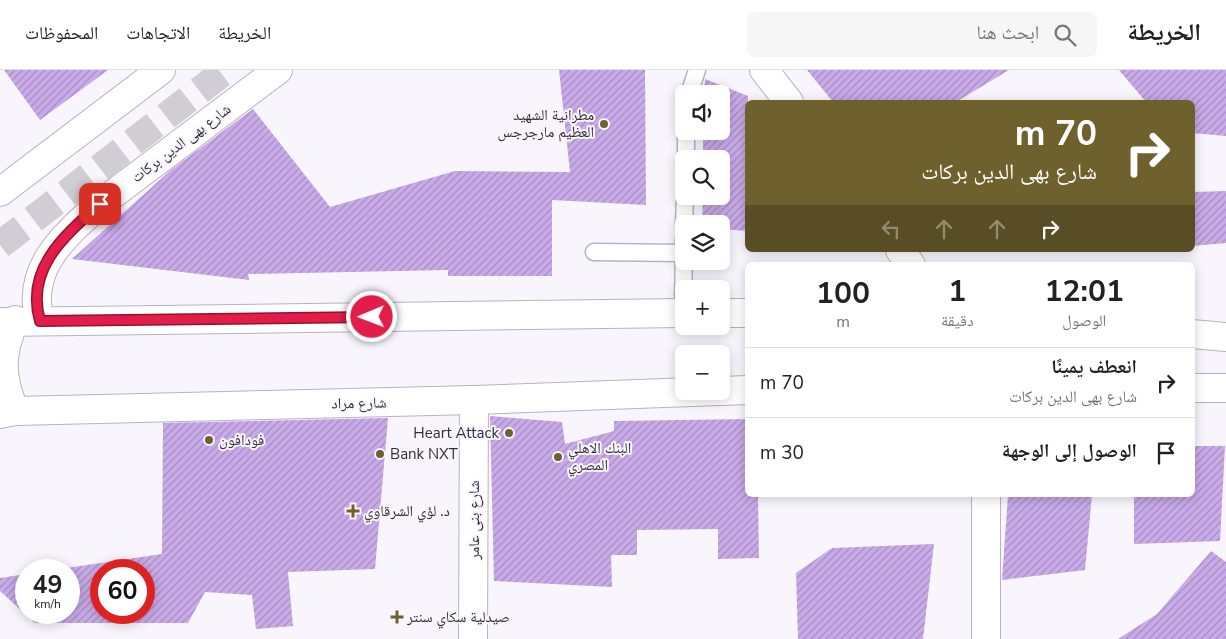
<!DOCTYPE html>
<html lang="ar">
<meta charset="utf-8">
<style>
body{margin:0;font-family:"Nunito Sans","Noto Naskh Arabic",sans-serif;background:#f6f6f6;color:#222;direction:rtl;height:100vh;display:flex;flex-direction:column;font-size:19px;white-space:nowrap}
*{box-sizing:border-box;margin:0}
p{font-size:16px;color:#767676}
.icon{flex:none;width:28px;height:28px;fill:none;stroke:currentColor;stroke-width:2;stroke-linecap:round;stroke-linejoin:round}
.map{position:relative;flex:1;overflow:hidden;direction:ltr}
.panel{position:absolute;left:745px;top:192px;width:450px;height:235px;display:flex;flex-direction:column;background:#fff;border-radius:8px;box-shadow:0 2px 12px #0003;direction:rtl}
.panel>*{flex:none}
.top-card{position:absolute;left:745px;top:30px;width:450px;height:152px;border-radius:8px;box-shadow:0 2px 12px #0003;direction:rtl;background:#6e612e;color:#fff;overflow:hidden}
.controls{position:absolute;left:675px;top:15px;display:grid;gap:10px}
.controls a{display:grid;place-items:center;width:55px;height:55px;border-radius:8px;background:#fff;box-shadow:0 2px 12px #0003;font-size:25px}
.speed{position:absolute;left:15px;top:489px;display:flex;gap:10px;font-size:25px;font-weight:700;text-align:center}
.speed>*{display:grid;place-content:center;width:65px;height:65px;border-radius:50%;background:#fff;box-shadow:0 2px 12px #0003;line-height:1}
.speed small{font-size:12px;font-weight:400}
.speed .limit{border:8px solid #d22;background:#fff;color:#111}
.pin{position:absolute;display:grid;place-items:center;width:42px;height:42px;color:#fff;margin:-21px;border-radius:10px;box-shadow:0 2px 8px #0006}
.me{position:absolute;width:55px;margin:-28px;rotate:269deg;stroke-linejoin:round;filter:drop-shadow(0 0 4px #0008)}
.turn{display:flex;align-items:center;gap:18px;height:105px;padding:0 15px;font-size:22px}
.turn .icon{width:65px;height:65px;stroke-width:2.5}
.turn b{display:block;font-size:35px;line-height:42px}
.lanes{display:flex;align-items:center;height:48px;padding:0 15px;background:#0003;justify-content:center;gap:25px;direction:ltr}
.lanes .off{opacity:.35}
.eta{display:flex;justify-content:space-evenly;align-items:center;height:85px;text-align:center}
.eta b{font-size:30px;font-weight:700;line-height:35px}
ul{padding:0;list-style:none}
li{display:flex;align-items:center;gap:15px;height:70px;padding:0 15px;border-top:1px solid #e0e0e0}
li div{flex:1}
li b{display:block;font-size:19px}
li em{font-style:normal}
header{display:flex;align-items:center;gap:30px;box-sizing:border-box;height:70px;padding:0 25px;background:#fff;border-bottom:1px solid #e0e0e0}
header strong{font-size:24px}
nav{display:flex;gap:28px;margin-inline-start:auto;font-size:18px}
.search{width:350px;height:45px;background:#f6f6f6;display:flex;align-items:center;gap:12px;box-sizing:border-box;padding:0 18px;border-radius:8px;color:#767676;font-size:19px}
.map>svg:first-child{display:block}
.building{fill:url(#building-hatch);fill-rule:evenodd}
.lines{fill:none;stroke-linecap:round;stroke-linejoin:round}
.primary-tunnel{stroke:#d1cdd5;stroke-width:28;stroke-dasharray:28 14;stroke-linecap:butt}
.lane-casing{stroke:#b9b1c3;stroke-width:19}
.street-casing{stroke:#b9b1c3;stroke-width:30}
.primary-casing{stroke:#b9b1c3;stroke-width:30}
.lane{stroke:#fff;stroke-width:16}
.street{stroke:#fff;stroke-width:28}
.primary{stroke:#fff;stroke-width:28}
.route-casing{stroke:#92132f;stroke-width:12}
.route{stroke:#e11d48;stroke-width:9}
.poi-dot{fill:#6e612e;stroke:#f9f5fd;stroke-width:2}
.labels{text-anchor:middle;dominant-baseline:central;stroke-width:4;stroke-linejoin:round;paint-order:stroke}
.poi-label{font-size:15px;fill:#312e35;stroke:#f9f5fd;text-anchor:start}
.street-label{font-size:15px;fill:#312e35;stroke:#f9f5fd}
</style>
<header>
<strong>الخريطة</strong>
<div class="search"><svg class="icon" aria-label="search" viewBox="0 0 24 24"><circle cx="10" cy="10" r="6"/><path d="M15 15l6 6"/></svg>ابحث هنا</div>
<nav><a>الخريطة</a><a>الاتجاهات</a><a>المحفوظات</a></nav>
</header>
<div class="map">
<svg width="1226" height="569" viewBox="0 0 1226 569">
<defs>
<pattern id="building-hatch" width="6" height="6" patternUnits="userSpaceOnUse" patternTransform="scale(1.25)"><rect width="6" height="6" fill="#caabea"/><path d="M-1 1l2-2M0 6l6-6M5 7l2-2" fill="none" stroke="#a58cbe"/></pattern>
</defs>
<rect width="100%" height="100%" fill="#f9f5fd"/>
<path class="building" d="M 4,0 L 108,0 L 40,50 Z
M 559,0 L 645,0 L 646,135 L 552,130 L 552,206 L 448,206 L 448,200 L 248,204 L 249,210 L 72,189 L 172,99 L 253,39 L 330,137 L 455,101 L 570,102 Z
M 807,0 L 1009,0 L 956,32 L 833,32 Z
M 1119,0 L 1226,0 L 1226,66 L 1192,63 L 1192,32 L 1146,32 Z
M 705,9 L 748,26 L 748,161 L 721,159 L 721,154 L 702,154 L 703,126 L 721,126 L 721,89 L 703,89 L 703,61 L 721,61 L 721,24 L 704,24 Z
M 1226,121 L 1226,173 L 1192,176 L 1192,122 Z
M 490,346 L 562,352 L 565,374 L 614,361 L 614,351 L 748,349 L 748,426 L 758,426 L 759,488 L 718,489 L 718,459 L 637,460 L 637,485 L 611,485 L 612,517 L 494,511 Z
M 388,348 L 375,499 L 288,502 L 293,556 L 256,559 L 252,525 L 205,522 L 188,553 L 35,553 L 0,521 L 0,508 L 26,504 L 26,542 L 69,542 L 69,500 L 53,500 L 162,484 L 163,353 ZM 101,500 L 144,500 L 144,542 L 101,542 Z
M 1192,376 L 1225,376 L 1220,471 L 1134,474 L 1134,425 L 1192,425 Z
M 1008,425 L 1092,425 L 1085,500 L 1002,510 Z
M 934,474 L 923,569 L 798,569 L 796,503 L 832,478 Z
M 1211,481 L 1226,492 L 1226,569 L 1118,569 L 1157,544 Z"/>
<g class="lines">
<path class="primary-tunnel" d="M 0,175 L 226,0"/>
<g class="lane-casing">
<path id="lane" d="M 689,24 L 697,0
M 686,89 L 686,61
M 684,154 L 685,126
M 594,182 L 683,183
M 683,243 L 684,169"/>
</g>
<g class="street-casing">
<path id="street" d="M 764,0 L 789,32
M 0,122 L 161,0
M 900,180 L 911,195
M 40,251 C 25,199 64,166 100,134 L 278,0
M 986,425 L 986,569
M 473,569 L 474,330"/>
</g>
<g class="primary-casing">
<path id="primary" d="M 721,243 L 748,243
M 0,252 L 684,243
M 1192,264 L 1226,267
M 1192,318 L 1226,318
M 721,321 L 748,320
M 15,341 C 0,308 0,283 15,250
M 0,344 L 15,341 L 474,330 L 718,321"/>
</g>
<use href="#lane" class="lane"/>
<use href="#street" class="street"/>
<use href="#primary" class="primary"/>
</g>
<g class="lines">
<g class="route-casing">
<path id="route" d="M 100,134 C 64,166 25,199 40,251 L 372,247"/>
</g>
<use href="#route" class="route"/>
</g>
<g class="poi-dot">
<circle cx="604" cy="54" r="5"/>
<circle cx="509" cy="363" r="5"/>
<circle cx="209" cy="370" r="5"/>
<circle cx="380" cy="384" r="5"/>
<circle cx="558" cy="387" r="5"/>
<path d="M350.5 433.5h5v5h5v5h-5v5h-5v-5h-5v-5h5z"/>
<path d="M394.5 539.5h5v5h5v5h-5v5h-5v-5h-5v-5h5z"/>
</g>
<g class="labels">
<g class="poi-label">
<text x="594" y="45" text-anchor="end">مطرانية الشهيد<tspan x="594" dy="17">العظيم مارجرجس</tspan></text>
<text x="499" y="363" text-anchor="end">Heart Attack</text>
<text x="219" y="370">فودافون</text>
<text x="568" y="378">البنك الاهلي<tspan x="568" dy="17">المصري</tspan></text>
<text x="390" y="384">Bank NXT</text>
<text x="364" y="441">د. لؤي الشرقاوي</text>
<text x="407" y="547">صيدلية سكاي سنتر</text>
</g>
<g class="street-label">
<text transform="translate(181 73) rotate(-37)">شارع بهى الدين بركات</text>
<text transform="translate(359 333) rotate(-1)">شارع مراد</text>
<text transform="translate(474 450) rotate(-90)">شارع بنى عامر</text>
</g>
</g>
</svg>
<div class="controls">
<a><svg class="icon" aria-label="sound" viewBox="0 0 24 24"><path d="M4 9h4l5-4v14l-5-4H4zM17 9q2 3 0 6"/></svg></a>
<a><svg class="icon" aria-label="search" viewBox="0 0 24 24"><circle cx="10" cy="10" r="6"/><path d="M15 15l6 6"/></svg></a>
<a><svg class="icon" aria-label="layers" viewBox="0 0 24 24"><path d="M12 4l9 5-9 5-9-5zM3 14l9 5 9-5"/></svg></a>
<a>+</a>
<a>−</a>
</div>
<div class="speed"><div>49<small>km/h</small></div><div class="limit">60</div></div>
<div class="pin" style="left:100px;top:134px;background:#d93025"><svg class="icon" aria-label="arrive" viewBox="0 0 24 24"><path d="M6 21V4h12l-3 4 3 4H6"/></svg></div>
<svg class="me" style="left:372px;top:247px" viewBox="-20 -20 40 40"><circle r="17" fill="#e11d48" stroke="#fff" stroke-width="3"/><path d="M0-11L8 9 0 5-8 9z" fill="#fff"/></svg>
<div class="top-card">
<div class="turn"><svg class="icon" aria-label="right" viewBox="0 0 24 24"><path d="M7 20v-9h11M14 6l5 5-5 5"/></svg><div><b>70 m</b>شارع بهى الدين بركات</div></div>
<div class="lanes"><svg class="icon off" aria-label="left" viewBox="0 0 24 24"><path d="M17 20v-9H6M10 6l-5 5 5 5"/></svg><svg class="icon off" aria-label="ahead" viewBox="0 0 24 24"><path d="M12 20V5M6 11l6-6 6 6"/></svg><svg class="icon off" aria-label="ahead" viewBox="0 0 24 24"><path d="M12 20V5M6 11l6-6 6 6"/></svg><svg class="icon" aria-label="right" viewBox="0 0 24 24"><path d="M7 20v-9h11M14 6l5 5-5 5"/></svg></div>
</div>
<section class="panel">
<div class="eta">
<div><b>12:01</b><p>الوصول</p></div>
<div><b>1</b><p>دقيقة</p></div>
<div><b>100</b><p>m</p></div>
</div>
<ul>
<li><svg class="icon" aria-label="right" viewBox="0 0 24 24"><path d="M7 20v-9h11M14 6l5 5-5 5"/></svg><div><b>انعطف يمينًا</b><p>شارع بهى الدين بركات</p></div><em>70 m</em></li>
<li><svg class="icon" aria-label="arrive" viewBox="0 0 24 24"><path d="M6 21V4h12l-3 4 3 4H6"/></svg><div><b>الوصول إلى الوجهة</b></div><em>30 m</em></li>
</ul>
</section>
</div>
